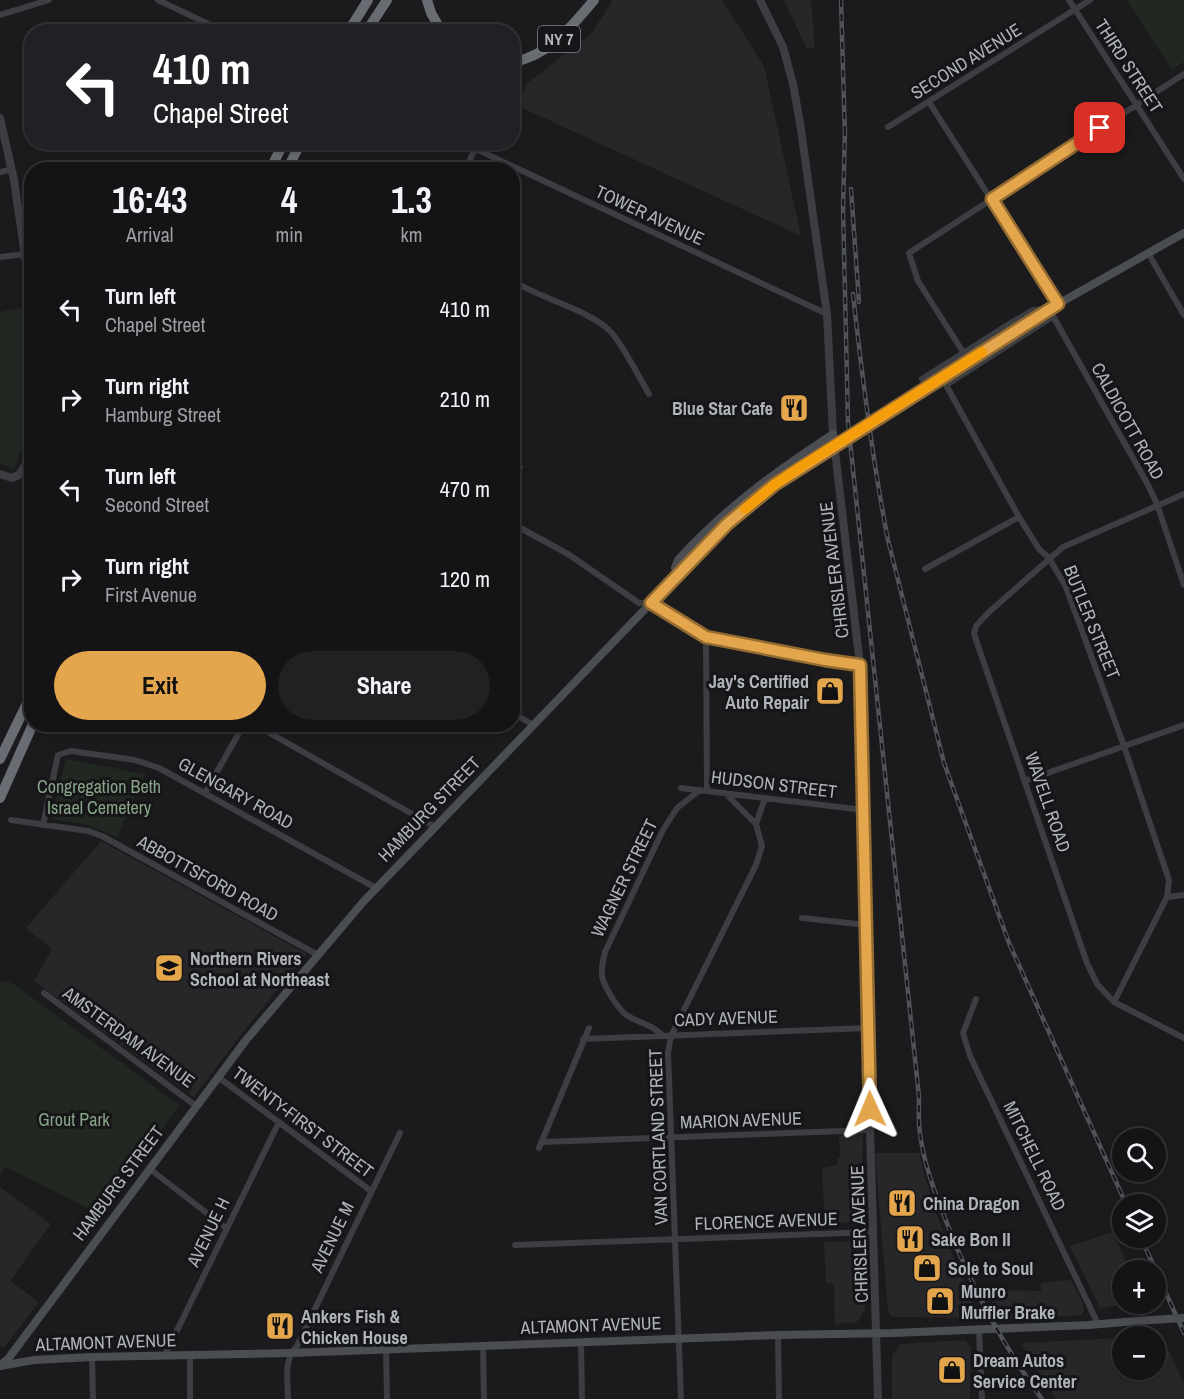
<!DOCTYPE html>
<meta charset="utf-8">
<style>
body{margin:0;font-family:"Archivo Narrow",sans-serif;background:#212123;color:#f1f3f6;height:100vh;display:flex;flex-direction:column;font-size:22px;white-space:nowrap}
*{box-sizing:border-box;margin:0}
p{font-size:20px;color:#9d9ea1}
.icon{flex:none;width:33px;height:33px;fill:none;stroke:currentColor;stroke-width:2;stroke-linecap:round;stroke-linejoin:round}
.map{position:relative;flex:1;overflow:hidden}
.sheet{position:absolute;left:24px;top:162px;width:496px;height:570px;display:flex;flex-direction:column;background:#141416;border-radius:24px;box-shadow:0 3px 9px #0003,0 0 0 2px #333335}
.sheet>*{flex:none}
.hud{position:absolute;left:24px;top:24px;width:496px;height:126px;border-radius:24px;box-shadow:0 3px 9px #0003,0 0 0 2px #333335;background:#202124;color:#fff;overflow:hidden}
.fabs{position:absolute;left:1112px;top:1128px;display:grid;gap:12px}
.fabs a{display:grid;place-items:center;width:54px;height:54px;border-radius:50%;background:#141416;box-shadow:0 3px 9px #0003,0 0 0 2px #333335;font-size:30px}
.pin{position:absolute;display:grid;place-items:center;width:51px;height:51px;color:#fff;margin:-26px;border-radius:12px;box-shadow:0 3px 9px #0006}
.me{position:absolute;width:66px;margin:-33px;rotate:359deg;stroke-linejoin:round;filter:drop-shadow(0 0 4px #0008)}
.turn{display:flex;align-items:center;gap:21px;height:126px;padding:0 30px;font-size:27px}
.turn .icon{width:78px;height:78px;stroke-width:2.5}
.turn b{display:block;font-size:42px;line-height:51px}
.eta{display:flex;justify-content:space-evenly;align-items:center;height:102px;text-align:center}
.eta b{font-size:36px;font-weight:700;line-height:42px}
.cta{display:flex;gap:12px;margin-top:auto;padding:12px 30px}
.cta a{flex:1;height:69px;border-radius:36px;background:#e4a64c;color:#111;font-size:24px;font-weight:700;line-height:69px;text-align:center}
.cta a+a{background:#212123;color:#f1f3f6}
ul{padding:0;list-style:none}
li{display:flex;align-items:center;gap:18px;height:90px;padding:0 30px}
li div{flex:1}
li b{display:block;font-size:22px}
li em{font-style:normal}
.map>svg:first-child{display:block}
.built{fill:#27272a}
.green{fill:#212822}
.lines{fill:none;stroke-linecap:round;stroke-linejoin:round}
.minor{stroke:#3c3e42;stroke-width:6}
.tertiary{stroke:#3c3e42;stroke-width:8}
.secondary{stroke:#4a4d52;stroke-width:8}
.motorway{stroke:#696c72;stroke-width:10}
.rail-casing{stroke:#4f5257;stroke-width:4.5}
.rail{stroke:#161618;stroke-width:2;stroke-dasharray:7;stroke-linecap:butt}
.secondary-bridge{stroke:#4a4d52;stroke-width:8}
.route-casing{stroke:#946c31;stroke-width:15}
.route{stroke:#e4a64c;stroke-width:10}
.slow{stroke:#f59e0b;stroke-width:10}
.labels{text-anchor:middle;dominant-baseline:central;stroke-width:6;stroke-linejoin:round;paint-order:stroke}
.shield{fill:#161618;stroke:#81848a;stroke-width:1.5}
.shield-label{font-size:16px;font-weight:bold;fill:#afb3bb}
.street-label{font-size:18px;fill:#afb3bb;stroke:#161618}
.poi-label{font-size:18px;font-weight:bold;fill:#afb3bb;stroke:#161618;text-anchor:start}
.park-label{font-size:18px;fill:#88a488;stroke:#161618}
</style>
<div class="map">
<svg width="1184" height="1399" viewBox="0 0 1184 1399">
<rect width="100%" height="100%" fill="#1b1b1d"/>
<path class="built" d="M 613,0 L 722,0 L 764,66 L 801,236 L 518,106 L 526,84 L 591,34 Z
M 784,0 L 811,0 L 815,48 L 807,49 Z
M 101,841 L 307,954 L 246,1028 L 194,1097 L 34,981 L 52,949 L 26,928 Z
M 863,1134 L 862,1219 L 858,1222 L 825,1224 L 822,1168 L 837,1165 L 838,1158 L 840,1157 L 839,1135 Z
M 875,1153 L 919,1153 L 933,1206 L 978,1318 L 895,1317 L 890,1315 L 888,1310 Z
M 0,1187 L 51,1224 L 10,1281 L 39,1302 L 4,1348 L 0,1345 Z
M 1113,1232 L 1130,1270 L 1122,1270 L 1122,1304 L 1128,1304 L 1100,1308 L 1070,1246 Z
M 860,1241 L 865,1247 L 865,1310 L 857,1322 L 835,1324 L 834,1284 L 826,1283 L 824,1242 Z
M 1071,1280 L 1083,1303 L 1084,1311 L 1081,1315 L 1000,1320 L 987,1290 L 1041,1291 L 1041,1283 Z
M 1143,1336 L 1162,1336 L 1184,1384 L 1184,1399 L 1057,1399 L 1047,1386 L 1021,1343 L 1122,1338 L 1122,1370 L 1155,1370 L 1155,1336 Z
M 965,1340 L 971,1347 L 970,1399 L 892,1399 L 892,1355 L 900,1344 Z"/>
<path class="green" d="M 1127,0 L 1184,0 L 1184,62 L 1172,70 Z
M 24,307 L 31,366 L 31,422 L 14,470 L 0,463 L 0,312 Z
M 66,759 L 145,774 L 117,837 L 88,825 L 51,819 Z
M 0,981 L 12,983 L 179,1105 L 101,1215 L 6,1167 L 0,1175 Z"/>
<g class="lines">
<path class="minor" d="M 158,0 L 225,32
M 1069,0 L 1184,179
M 0,15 L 49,0
M 929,102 L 1058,304
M 888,127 L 1090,0
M 461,142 L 827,314
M 465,170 L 475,149
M 0,172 L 12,169
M 1148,253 L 1184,315
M 0,257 L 25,254
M 513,281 C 540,298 588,310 609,330 C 623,344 638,376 649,394
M 1052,317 L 946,385 L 1019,517 L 1039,549 L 1049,558 L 1066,587 L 1124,746 L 1169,880 L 1167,897 L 1114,1002
M 963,352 L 918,281 L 909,253 L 1184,74
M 922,379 L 1014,321 L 1033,310 L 1049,309 L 1147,483 L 1157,504 L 1184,585
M 513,464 L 520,467
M 1184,494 L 1063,547 L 988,613 L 976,626 L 974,634 L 1087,963 L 1097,984 L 1114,1002 L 1184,1038
M 513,524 L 568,554 L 639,603 L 651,603 L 706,637 L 825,660 L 860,665
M 925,569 L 1019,517
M 706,637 L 707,791
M 513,713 L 533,725
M 254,724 L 435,827
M 1025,781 L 1184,725
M 681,788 L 864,810
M 205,793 L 244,724
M 11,820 L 88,831 L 102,836 L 318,955
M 756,824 L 765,798
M 43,825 L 58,755 L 71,751 L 135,760 L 159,768 L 376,888
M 1167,897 L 1184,895
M 802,918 L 867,925
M 44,993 L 196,1106
M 976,999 L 963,1033 L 970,1056 L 1098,1324
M 662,1035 C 653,1025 639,1023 628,1016 C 619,1011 604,987 602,976 C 601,968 603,960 605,952 L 663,830 L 677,808 L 700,790
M 583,1039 L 869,1028
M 218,1077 L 371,1191
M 542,1142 L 870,1130
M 539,1148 L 589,1028
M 150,1169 L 226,1228
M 515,1245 L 874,1232
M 979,1329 L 982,1399
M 778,1335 L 779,1399
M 581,1342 L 582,1399
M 483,1345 L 484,1399
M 386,1349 L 387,1399
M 165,1355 L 279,1122
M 190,1355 L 190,1399
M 92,1357 L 93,1399
M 288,1399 C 288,1380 283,1360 297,1346 L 400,1133
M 681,1399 L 668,1053 L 671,1036 L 756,865 L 762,846 L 756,824 L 725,793"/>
<path class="tertiary" d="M 760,0 L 783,47 L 793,84 L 800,123 L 827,314 L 833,434 L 860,665 L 870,1130 L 878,1399
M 0,118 L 14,180 L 32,303
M 0,474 L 12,478 L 19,475 L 32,454"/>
<path class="secondary" d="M 885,414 L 1049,309 L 1184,233
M 677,574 L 675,568 L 678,560 C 723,510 776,471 833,434
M 0,1365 L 8,1359 L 246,1040 L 364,901 L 727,524 L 774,485 L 816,457
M 0,1366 L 34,1360 L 92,1357 L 290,1353 L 778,1335 L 893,1333 L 1088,1325 L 1150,1320"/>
<path class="motorway" d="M 427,0 L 431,13 L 442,32
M 348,32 L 368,0
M 366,32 L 387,0
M 513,62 C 549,56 572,26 594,0
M 270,170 L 284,142
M 287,170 L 301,142
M 0,759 L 32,693
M 0,798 L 33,724"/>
<g class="rail-casing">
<path id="rail" d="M 841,0 L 845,138
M 845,129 L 843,208 L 848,422 L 919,1097 C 919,1109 918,1122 920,1133 C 924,1166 936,1195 948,1226 C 972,1287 1003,1346 1042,1399
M 851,189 L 859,302
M 853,294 C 862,376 872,459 888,540 L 944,763 L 1009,943 L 1126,1204
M 1141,1238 L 1184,1333"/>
</g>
<use href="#rail" class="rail"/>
<path class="secondary-bridge" d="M 816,457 L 885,414
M 1150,1320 L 1184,1318"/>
</g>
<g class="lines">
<g class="route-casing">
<path id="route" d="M 870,1109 L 860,665 L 825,660 L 706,637 L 651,603 L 727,524 L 774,485 L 1058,304 L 992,199 L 1100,128"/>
</g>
<use href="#route" class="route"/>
<path class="slow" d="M 745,509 L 774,485 L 802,466 L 982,352"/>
</g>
<defs>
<g id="restaurant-square" transform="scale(1.5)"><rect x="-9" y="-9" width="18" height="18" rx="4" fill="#e4a64c" stroke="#161618"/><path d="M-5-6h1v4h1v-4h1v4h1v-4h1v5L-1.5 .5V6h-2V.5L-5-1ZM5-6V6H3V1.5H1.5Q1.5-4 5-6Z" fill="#111"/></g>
<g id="shop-square" transform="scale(1.5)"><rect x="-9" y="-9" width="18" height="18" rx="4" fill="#e4a64c" stroke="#161618"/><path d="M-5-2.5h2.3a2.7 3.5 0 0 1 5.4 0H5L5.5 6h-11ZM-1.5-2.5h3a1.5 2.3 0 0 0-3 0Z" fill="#111"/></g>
<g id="school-square" transform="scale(1.5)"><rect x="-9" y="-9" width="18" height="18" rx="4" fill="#e4a64c" stroke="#161618"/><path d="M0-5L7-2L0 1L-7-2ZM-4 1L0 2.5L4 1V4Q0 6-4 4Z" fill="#111"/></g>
</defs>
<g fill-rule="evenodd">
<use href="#restaurant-square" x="794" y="408"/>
<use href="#shop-square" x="830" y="691"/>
<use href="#school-square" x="169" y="968"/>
<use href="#restaurant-square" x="902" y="1203"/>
<use href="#restaurant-square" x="910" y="1239"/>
<use href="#shop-square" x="927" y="1268"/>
<use href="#shop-square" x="940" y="1301"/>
<use href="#restaurant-square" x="280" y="1326"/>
<use href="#shop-square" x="952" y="1370"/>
</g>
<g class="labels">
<rect class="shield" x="538" y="26" width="42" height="26" rx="4.5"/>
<g class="shield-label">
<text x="559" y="39">NY 7</text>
</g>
<g class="street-label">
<text transform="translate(966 61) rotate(-32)">SECOND AVENUE</text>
<text transform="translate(1129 66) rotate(57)">THIRD STREET</text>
<text transform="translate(650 215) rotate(25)">TOWER AVENUE</text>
<text transform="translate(1128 421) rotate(61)">CALDICOTT ROAD</text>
<text transform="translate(834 570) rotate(-97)">CHRISLER AVENUE</text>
<text transform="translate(1092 622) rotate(68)">BUTLER STREET</text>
<text transform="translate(774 784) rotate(7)">HUDSON STREET</text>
<text transform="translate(236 793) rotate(29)">GLENGARY ROAD</text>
<text transform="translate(1048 802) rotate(71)">WAVELL ROAD</text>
<text transform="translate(429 809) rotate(-46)">HAMBURG STREET</text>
<text transform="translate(208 878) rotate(29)">ABBOTTSFORD ROAD</text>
<text transform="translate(624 878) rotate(-64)">WAGNER STREET</text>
<text transform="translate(726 1018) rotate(-2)">CADY AVENUE</text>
<text transform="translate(129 1037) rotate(36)">AMSTERDAM AVENUE</text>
<text transform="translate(741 1120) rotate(-2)">MARION AVENUE</text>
<text transform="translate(303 1122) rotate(37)">TWENTY-FIRST STREET</text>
<text transform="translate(658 1137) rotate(-92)">VAN CORTLAND STREET</text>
<text transform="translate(1035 1156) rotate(64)">MITCHELL ROAD</text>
<text transform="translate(118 1183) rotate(-53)">HAMBURG STREET</text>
<text transform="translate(766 1221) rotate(-2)">FLORENCE AVENUE</text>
<text transform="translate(208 1232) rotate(-64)">AVENUE H</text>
<text transform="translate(859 1234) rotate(-92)">CHRISLER AVENUE</text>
<text transform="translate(332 1237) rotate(-64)">AVENUE M</text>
<text transform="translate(591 1325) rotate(-2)">ALTAMONT AVENUE</text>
<text transform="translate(106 1342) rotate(-2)">ALTAMONT AVENUE</text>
</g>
<g class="poi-label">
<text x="773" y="408" text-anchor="end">Blue Star Cafe</text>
<text x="809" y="681" text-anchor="end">Jay's Certified<tspan x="809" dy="21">Auto Repair</tspan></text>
<text x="190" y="958">Northern Rivers<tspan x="190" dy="21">School at Northeast</tspan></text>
<text x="923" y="1203">China Dragon</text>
<text x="931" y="1239">Sake Bon II</text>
<text x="948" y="1268">Sole to Soul</text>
<text x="961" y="1291">Munro<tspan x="961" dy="21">Muffler Brake</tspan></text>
<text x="301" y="1316">Ankers Fish &amp;<tspan x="301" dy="21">Chicken House</tspan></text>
<text x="973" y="1360">Dream Autos<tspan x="973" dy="21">Service Center</tspan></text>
</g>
<g class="park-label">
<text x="99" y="786">Congregation Beth<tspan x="99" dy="21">Israel Cemetery</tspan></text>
<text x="74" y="1119">Grout Park</text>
</g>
</g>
</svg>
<div class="fabs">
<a><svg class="icon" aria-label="search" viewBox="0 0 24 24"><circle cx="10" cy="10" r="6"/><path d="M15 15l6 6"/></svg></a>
<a><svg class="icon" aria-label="layers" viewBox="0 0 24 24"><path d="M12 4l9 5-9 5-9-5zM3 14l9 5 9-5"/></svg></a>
<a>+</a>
<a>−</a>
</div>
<div class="pin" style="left:1100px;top:128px;background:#d93025"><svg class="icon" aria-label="arrive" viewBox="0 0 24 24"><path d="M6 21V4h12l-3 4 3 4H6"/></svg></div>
<svg class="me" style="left:870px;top:1109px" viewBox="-20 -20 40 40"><path d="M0-17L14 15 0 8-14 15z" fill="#e4a64c" stroke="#fff" stroke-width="4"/></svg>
<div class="hud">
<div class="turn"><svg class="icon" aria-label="left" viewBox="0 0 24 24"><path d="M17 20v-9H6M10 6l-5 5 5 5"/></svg><div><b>410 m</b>Chapel Street</div></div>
</div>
<section class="sheet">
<div class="eta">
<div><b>16:43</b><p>Arrival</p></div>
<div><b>4</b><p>min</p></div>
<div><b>1.3</b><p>km</p></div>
</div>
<ul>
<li><svg class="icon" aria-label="left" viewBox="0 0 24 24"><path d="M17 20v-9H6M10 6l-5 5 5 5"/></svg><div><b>Turn left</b><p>Chapel Street</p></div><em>410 m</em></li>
<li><svg class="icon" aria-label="right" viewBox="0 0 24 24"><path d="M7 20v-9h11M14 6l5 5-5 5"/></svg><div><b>Turn right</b><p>Hamburg Street</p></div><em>210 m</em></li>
<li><svg class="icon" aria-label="left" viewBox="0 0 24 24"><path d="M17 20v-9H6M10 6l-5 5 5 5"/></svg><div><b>Turn left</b><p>Second Street</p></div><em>470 m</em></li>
<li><svg class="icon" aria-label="right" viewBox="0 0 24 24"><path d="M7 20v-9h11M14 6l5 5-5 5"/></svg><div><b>Turn right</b><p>First Avenue</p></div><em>120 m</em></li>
</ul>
<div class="cta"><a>Exit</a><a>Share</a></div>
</section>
</div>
